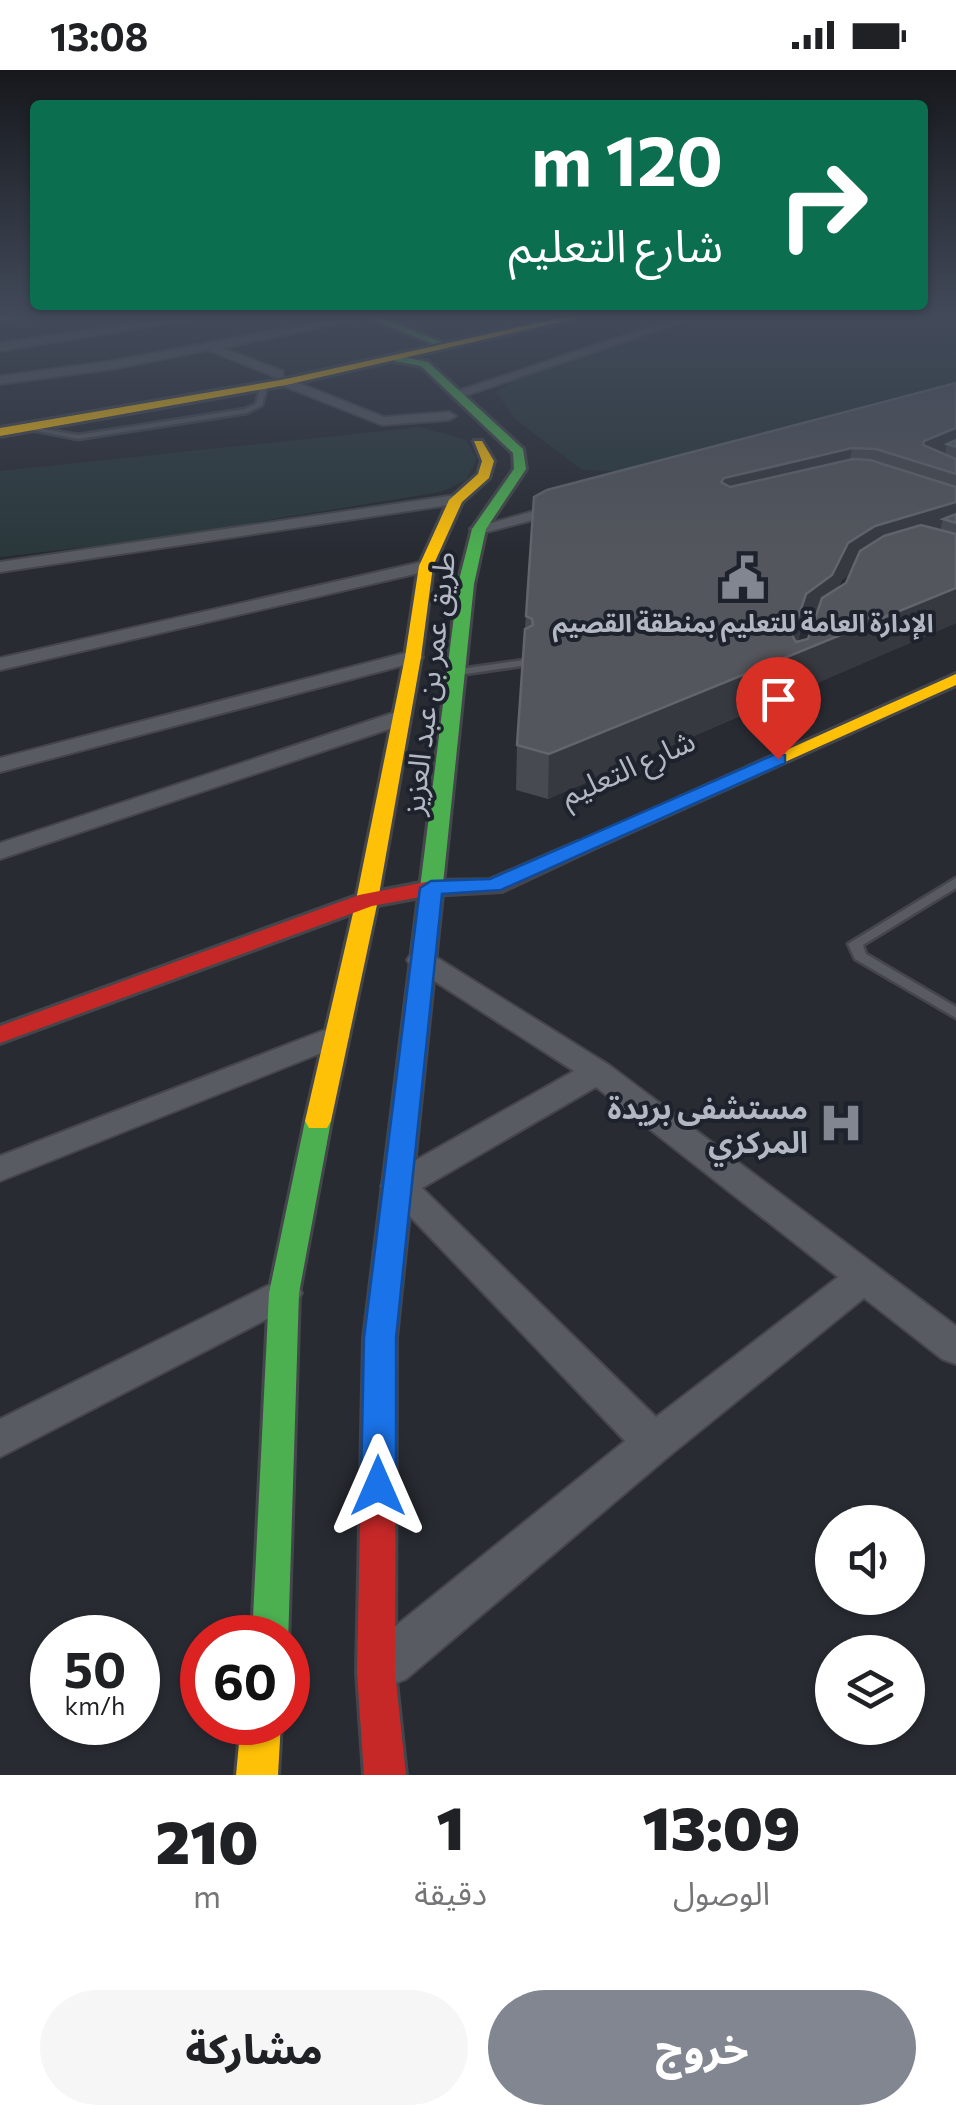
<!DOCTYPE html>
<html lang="ar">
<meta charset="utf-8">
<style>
body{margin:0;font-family:Commissioner,"Noto Sans Arabic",sans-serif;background:#f6f6f6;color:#202124;direction:rtl;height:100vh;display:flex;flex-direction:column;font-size:38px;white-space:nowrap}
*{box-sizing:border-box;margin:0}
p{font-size:32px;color:#757577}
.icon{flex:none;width:55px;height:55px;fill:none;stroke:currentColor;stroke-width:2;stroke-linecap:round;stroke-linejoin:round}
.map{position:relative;height:1705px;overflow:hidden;direction:ltr}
.panel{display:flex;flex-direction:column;background:#fff;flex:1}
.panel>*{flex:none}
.banner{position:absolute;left:30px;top:30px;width:898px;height:210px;border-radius:10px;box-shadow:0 2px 8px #0004;direction:rtl;background:#0b6e4f;color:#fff;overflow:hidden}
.controls{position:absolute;left:815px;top:1435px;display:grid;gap:20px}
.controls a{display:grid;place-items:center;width:110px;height:110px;border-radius:50%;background:#fff;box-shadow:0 2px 8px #0004;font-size:50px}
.speed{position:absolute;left:30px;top:1545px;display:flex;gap:20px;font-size:50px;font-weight:700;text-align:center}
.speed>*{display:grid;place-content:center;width:130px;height:130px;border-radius:50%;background:#fff;box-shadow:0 2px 8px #0004;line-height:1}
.speed small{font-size:25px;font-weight:400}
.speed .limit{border:15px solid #d22;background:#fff;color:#111}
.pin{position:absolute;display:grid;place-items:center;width:85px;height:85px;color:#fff;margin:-102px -42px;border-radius:50% 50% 50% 0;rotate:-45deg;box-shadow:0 0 10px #0007}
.pin .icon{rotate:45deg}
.me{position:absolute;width:110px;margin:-55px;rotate:0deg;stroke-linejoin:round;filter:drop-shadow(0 0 8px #0008)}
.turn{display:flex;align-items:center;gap:35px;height:210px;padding:0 40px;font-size:45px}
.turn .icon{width:130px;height:130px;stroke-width:2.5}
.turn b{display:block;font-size:70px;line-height:85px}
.eta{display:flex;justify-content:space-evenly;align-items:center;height:170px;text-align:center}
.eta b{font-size:60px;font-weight:800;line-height:70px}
.button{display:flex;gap:20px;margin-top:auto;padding:20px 40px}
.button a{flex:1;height:115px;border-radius:60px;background:#828690;color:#fff;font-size:40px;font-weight:800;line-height:115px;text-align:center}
.button a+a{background:#f6f6f6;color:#202124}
.status{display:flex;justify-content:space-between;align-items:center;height:70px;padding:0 50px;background:#fff;direction:ltr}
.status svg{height:28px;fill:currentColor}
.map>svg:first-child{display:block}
.green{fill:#2a383b}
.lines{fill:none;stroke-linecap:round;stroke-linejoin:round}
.lane-casing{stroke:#44464b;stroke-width:5}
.street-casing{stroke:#44464b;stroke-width:4}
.fast-casing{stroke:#44464b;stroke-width:6}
.slow-casing{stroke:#44464b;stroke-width:6}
.jam-casing{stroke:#44464b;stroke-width:6}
.lane{fill:#585b61;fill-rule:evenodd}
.street{fill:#585b61;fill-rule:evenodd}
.fast{fill:#4caf50;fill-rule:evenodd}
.slow{fill:#ffc107;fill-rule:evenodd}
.jam{fill:#c62828;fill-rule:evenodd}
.wall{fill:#474a50;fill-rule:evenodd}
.shaded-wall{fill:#36393f}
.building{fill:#53565c;stroke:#62656c;stroke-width:2.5}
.route{fill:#1a73e8;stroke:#114b97;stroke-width:2.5}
.labels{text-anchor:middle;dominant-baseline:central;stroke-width:8;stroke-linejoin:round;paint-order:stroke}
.far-poi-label{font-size:25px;font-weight:bold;fill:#b2b7c3;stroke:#1d222c}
.street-label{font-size:30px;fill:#b2b7c3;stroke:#1d222c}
.poi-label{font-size:30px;font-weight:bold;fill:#b2b7c3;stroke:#1d222c;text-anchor:end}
</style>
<div class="status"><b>13:08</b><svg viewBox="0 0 49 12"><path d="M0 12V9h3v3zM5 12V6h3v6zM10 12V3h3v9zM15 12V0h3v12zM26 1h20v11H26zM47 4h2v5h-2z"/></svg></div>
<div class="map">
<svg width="956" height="1705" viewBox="0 0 956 1705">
<rect width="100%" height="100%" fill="#282b32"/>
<path class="green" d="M 711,244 L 956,244 L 956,325 L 631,402 L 582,400 L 515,349 L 496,322 C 561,283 639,265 711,244 Z
M 420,357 L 466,370 L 477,389 L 466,410 L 441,422 L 139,471 L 0,487 L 0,401 Z"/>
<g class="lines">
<g class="lane-casing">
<path id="lane" d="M 264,314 L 267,316 L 262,335 L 247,343 L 78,369 L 22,358 L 26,356 L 78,365 L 245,339 L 256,334 L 261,316 Z
M 524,590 L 528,591 L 528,595 L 459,605 L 454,602 L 459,599 Z
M 956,808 L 956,818 L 863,875 L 866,884 L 956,937 L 956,948 L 855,889 L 848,874 Z"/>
</g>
<g class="street-casing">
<path id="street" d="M 197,244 L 224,244 L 0,281 L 0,273 Z
M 361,244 L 384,244 L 222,278 L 283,301 L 283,307 L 278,308 L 208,280 L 113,299 L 0,314 L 0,306 L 113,291 Z
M 689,244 L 706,244 L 464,326 L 452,323 Z
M 286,308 L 384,347 L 449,342 L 456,346 L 449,350 L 382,355 L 281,315 L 279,312 Z
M 456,425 L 464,430 L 462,433 L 0,502 L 0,492 Z
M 570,431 L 578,436 L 576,439 L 479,464 L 470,459 Z
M 426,491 L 432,492 L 432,500 L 0,600 L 0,588 Z
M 413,581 L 423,587 L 420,591 L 0,702 L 0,688 Z
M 399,641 L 410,648 L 407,653 L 0,789 L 0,773 Z
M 421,881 L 431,884 L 609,995 L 956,1256 L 956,1294 L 942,1289 L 864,1228 L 669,1386 L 406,1609 L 389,1616 L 372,1609 L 365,1592 L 372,1575 L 625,1371 L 381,1116 L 386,1107 L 574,1001 L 411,896 L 407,890 L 411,884 ZM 596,1017 L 838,1207 L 656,1347 L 422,1118 Z
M 335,956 L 346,959 L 350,966 L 346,973 L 0,1111 L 0,1086 Z
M 283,1208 L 296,1212 L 302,1223 L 296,1234 L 0,1387 L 0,1349 Z"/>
</g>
<g class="fast-casing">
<path id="fast" d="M 358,244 L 371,244 L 441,272 L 433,274 Z
M 398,286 L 428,292 L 523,379 L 526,399 L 486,459 L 474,514 L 436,882 L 424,889 L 412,882 L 458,514 L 472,459 L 514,399 L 513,383 L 421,296 L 394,291 Z
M 318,1042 L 327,1044 L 331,1051 L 299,1223 L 288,1574 L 288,1568 L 252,1568 L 269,1223 L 305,1051 L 309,1044 Z"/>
</g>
<g class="slow-casing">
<path id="slow" d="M 32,244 L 0,251 L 0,245 Z
M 578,244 L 595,244 L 286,315 L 0,366 L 0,358 L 286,309 Z
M 474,371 L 482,371 L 494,391 L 489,408 L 462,432 L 433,496 L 421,587 L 378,830 L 331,1051 L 327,1058 L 309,1058 L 305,1051 L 356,830 L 405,587 L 419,496 L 449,430 L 478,404 L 482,391 Z
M 956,604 L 956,615 L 585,782 L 578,784 L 568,778 Z
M 241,1652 L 281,1652 L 278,1705 L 236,1705 Z"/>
</g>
<g class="jam-casing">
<path id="jam" d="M 578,772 L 585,774 L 588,778 L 585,782 L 502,821 L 431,825 L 372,836 L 0,973 L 0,956 L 359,825 L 431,811 L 490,810 Z
M 424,875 L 436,882 L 396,1268 L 395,1602 L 406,1705 L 364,1705 L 357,1602 L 364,1268 L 412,882 Z"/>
</g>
<use href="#lane" class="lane"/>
<use href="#street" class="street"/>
<use href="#fast" class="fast"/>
<use href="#slow" class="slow"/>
<use href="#jam" class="jam"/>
</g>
<path class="wall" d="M 956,313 L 956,553 L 548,729 L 516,720 L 517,675 L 534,427 ZM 849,505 L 846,513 L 838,517 L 842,510 ZM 814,553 L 808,569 L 798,571 L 800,563 Z"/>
<path class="shaded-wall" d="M 956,358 L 956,378 L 947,374 L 943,393 L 919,393 L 924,371 Z
M 852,378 L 847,411 L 717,447 L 721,412 L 724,408 Z
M 956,432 L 956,453 L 943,449 L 938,471 L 869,492 L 842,510 L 826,544 L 800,563 L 793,584 L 956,518 L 956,553 L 548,729 L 549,684 L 792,565 L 806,524 L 848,473 L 875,456 Z"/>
<path class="building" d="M 956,313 L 956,358 L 924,371 L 923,375 L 956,389 L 956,404 L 876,379 L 852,378 L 724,408 L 721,412 L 730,417 L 853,389 L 870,390 L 956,417 L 956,432 L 875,456 L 848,473 L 832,505 L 806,524 L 792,565 L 796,572 L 808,569 L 822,528 L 846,513 L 860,481 L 884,466 L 921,455 L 956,464 L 956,518 L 549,684 L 517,675 L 525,559 L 533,555 L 532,549 L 526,546 L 534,427 L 547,420 Z
M 956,370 L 956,377 L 947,374 Z
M 956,444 L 956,453 L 943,449 Z"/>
<linearGradient id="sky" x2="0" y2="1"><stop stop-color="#16181c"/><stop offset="0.51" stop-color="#424a5a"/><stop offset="1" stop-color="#424a5a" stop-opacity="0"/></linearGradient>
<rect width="956" height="483" fill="url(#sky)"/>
<path class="route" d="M 778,683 L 785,685 L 785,693 L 501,820 L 442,824 L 396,1268 L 396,1416 L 391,1428 L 378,1432 L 366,1428 L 361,1416 L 364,1268 L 420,818 L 431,811 L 490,809 Z"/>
<defs>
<g id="civic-bare" transform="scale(3.45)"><path d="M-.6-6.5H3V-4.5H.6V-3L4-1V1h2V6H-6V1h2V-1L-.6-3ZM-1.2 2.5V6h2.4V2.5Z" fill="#828690" stroke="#1d222c" stroke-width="2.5" paint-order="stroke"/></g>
<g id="hospital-bare" transform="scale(3.45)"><path d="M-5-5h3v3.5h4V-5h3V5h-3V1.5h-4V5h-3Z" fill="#828690" stroke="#1d222c" stroke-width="2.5" paint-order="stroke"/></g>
</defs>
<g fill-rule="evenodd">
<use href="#civic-bare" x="743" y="508"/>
<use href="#hospital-bare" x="841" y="1053"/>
</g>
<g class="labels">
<g class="far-poi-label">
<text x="743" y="552">الإدارة العامة للتعليم بمنطقة القصيم</text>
</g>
<g class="street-label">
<text transform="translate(427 613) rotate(-83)">طريق عمر بن عبد العزيز</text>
<text transform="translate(627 696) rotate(-24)">شارع التعليم</text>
</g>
<g class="poi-label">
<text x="808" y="1036">مستشفى بريدة<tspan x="808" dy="34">المركزي</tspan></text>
</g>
</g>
</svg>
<div class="controls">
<a><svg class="icon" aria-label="sound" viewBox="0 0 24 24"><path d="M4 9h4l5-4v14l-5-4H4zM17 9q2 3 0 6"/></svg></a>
<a><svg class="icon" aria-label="layers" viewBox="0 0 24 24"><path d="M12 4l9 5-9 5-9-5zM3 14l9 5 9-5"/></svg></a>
</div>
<div class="speed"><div>50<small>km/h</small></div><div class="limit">60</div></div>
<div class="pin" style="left:778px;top:689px;background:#d93025"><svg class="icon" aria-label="arrive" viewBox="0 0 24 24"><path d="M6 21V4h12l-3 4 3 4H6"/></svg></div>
<svg class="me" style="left:378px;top:1416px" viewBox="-20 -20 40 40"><path d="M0-17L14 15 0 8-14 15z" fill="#1a73e8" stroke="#fff" stroke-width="4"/></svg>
<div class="banner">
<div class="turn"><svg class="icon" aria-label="right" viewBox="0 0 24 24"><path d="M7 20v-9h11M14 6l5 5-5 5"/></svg><div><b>120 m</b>شارع التعليم</div></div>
</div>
</div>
<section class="panel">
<div class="eta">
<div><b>13:09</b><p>الوصول</p></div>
<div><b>1</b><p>دقيقة</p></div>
<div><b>210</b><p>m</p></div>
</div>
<div class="button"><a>خروج</a><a>مشاركة</a></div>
</section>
